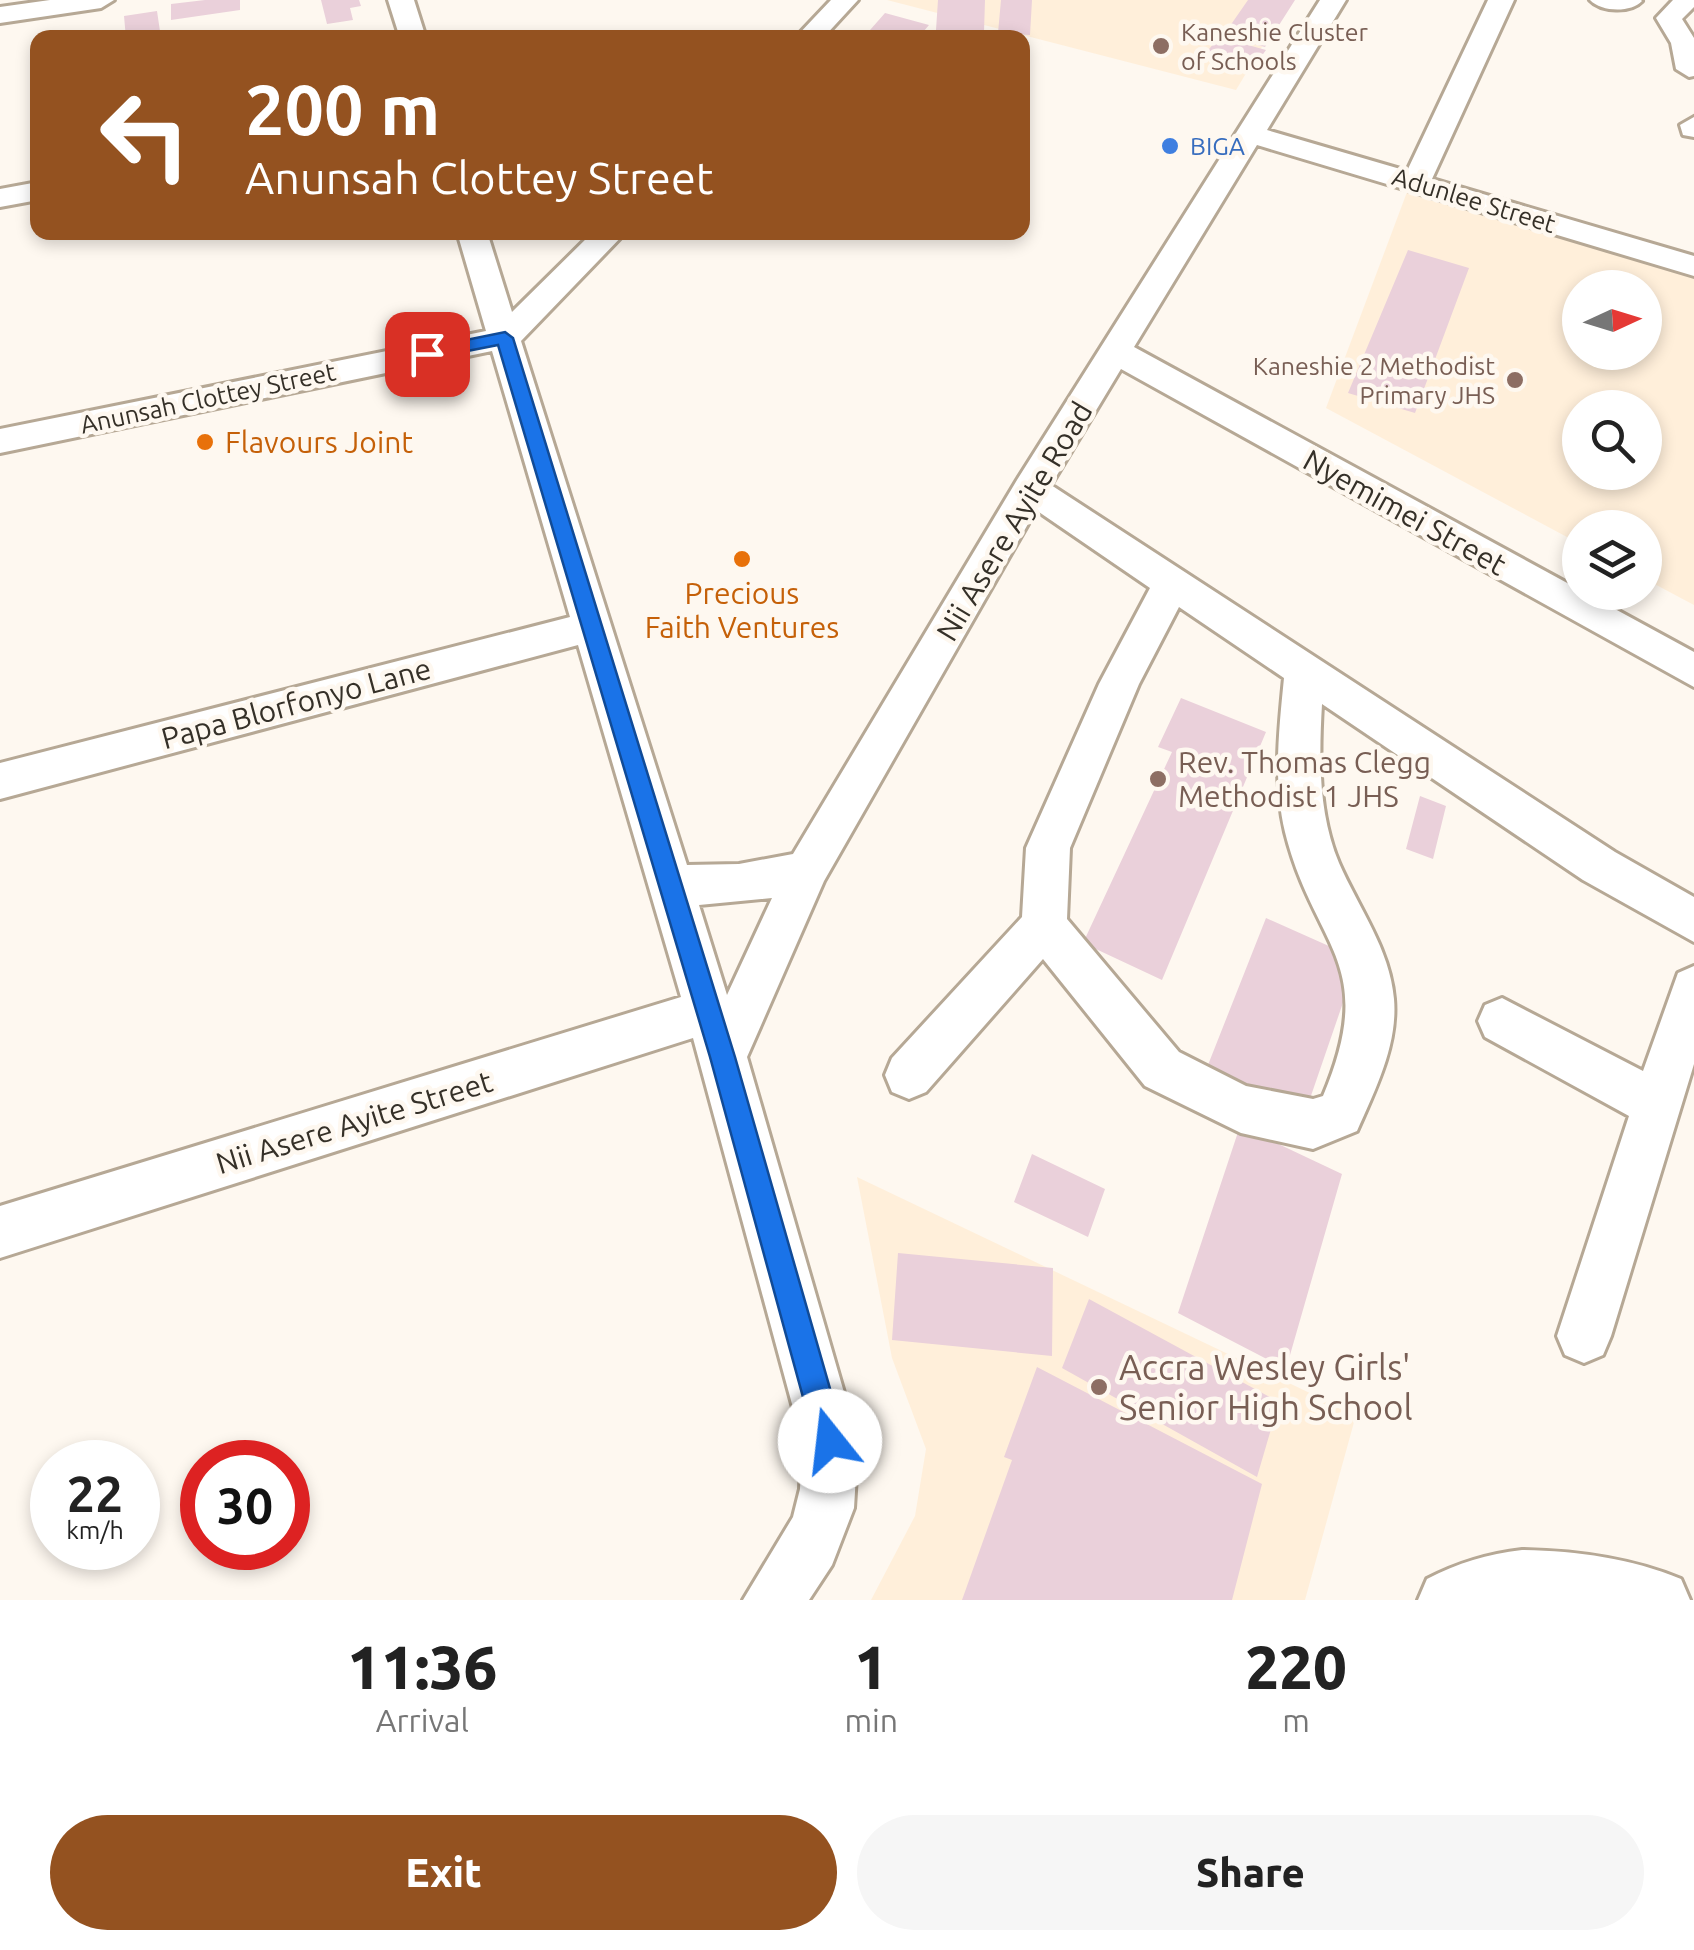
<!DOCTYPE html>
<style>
body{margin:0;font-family:Ubuntu,sans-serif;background:#f6f6f6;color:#222;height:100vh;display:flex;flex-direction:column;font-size:38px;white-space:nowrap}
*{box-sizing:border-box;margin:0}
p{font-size:32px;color:#767676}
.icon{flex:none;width:55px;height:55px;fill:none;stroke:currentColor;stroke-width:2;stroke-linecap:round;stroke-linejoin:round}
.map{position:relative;height:1600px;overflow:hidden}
.panel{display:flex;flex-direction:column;background:#fff;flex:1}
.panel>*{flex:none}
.banner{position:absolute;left:30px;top:30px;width:1000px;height:210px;border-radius:20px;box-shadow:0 5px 15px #0003;background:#945220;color:#fff;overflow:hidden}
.needle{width:65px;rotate:86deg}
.fabs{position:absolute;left:1562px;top:270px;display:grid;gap:20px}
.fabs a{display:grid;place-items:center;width:100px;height:100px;border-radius:50%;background:#fff;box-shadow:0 5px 15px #0003;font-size:50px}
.speed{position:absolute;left:30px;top:1440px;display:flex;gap:20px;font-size:50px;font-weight:700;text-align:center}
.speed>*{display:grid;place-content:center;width:130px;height:130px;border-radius:50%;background:#fff;box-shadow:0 5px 15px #0003;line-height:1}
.speed small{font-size:25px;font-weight:400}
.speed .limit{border:15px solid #d22;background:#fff;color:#111}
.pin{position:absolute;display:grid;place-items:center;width:85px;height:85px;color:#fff;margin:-42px;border-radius:20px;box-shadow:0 5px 15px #0006}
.me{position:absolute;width:110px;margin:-55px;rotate:344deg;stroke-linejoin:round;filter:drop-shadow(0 0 8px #0008)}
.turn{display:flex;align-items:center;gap:35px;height:210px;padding:0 50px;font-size:45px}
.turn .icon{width:130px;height:130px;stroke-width:2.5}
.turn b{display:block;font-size:70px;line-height:85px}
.eta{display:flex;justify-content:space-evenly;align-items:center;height:170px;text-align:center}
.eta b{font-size:60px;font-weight:800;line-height:70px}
.primary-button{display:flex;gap:20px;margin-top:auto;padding:20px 50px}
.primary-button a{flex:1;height:115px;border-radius:60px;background:#945220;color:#fff;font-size:40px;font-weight:800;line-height:115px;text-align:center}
.primary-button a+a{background:#f6f6f6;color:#222}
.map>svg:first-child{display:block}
.built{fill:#ffefda;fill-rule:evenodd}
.building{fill:#ead0da}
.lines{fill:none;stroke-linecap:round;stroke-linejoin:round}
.minor-casing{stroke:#b6a895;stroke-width:6}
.minor{fill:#fff;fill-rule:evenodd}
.route{fill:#1a73e8;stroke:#114b97;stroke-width:2.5}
.education-dot{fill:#8d6e63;stroke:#fef8f0;stroke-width:4}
.shop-dot{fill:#3f7fe0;stroke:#fef8f0;stroke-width:4}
.food-dot{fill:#e8710a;stroke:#fef8f0;stroke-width:4}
.labels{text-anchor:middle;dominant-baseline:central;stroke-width:9;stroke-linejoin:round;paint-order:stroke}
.far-education-label{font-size:25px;fill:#785e54;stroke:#fef8f0;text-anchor:start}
.far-shop-label{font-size:25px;fill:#366cbe;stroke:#fef8f0;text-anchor:start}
.far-street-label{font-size:25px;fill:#353028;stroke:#fef8f0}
.food-label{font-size:30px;fill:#c56008;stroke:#fef8f0;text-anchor:start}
.street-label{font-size:30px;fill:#353028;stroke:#fef8f0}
.education-label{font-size:30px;fill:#785e54;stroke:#fef8f0;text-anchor:start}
.near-education-label{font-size:35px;fill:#785e54;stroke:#fef8f0;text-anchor:start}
</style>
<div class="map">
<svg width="1694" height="1600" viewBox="0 0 1694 1600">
<rect width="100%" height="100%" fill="#fef8f0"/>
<path class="built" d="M 887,0 L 1290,0 L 1236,90 Z
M 1407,192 L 1694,272 L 1694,605 L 1645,579 L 1645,528 L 1580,528 L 1580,544 L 1326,408 ZM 1580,288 L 1645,288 L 1645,352 L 1580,352 ZM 1580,408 L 1645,408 L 1645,472 L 1580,472 Z
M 857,1177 L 1356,1415 L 1305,1600 L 871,1600 L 915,1516 L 926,1449 L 892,1358 Z"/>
<path class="building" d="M 205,0 L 240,0 L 240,10 L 171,20 L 171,4 Z
M 321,0 L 359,0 L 361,6 L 350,8 L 353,20 L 327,24 Z
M 938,0 L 985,0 L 984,32 L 936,30 Z
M 1001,0 L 1032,0 L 1030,35 L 998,33 Z
M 1248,0 L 1295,0 L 1265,47 L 1223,36 Z
M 157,11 L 161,38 L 126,38 L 124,16 Z
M 885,13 L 929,25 L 918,38 L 863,38 Z
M 1219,37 L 1266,50 L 1253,68 L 1205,54 Z
M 1408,250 L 1469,268 L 1415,413 L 1348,393 Z
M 1181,698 L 1266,732 L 1162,980 L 1083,943 L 1172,752 L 1158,747 Z
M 1420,796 L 1446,806 L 1433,859 L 1406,849 Z
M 1266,918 L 1358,959 L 1303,1119 L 1206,1070 Z
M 1240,1126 L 1342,1174 L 1286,1369 L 1178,1313 Z
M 1032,1154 L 1105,1189 L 1088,1237 L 1014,1202 Z
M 898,1253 L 1053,1268 L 1052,1356 L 892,1340 Z
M 1089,1299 L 1279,1402 L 1257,1477 L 1062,1368 Z
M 1037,1367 L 1262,1484 L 1232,1600 L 962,1600 L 1012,1460 L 1004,1457 Z"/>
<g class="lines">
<g class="minor-casing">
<path id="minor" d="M 50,0 L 114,0 L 101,8 L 0,23 L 0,7 Z
M 388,0 L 414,0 L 426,38 L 400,38 Z
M 831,0 L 858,0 L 823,38 L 795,38 Z
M 1320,0 L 1346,0 L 1267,130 L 1407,171 L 1488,0 L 1514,0 L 1432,179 L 1694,256 L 1694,276 L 1257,145 L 1134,347 L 1694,652 L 1694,687 L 1121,369 L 1051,485 L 1615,852 L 1694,897 L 1694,942 L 1583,880 L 1322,704 C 1319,757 1318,813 1339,863 C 1358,907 1390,949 1394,999 C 1398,1045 1375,1090 1357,1131 L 1313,1149 L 1241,1133 L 1145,1086 L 1043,959 L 926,1092 L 909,1099 L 892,1092 L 885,1075 L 892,1058 L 1022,917 L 1026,848 L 1099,684 L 1150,588 L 1036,510 L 824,881 L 747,1057 L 858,1441 L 854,1508 L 832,1565 L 809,1600 L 743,1600 L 793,1517 L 800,1489 L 802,1441 L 693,1038 L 0,1258 L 0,1206 L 681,997 L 578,645 L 0,799 L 0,763 L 570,617 L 492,351 L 0,453 L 0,429 L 486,331 L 457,232 L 487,232 L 512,312 L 593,232 L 626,232 L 521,341 L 687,865 L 739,864 L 793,854 L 1017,480 ZM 1179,607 L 1284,678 C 1279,729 1273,782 1285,832 C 1314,949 1380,961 1323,1096 L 1313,1099 L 1246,1086 L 1179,1052 L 1067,919 L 1070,848 L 1139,684 ZM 772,898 L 727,995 L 699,905 Z
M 1590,0 L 1641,0 L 1642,1 C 1631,13 1601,12 1590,0 Z
M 1673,0 L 1694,0 L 1694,7 L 1682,19 L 1694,38 L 1694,76 L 1689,77 L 1676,69 L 1671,43 L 1656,18 Z
M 1694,117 L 1694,137 L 1683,135 L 1680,125 Z
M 38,182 L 38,200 L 0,207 L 0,189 Z
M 1694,966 L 1694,1064 L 1611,1336 L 1603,1355 L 1584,1363 L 1565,1355 L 1557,1336 L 1629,1116 L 1485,1037 L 1478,1021 L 1485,1005 L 1502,998 L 1643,1071 L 1678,973 Z
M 1522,1550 C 1577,1551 1630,1558 1681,1579 L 1690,1600 L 1418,1600 L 1427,1579 C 1458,1563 1487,1554 1522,1550 Z"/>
</g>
<use href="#minor" class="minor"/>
</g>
<path class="route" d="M 505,332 L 513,338 L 735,1057 L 845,1441 L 840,1451 L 830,1456 L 819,1451 L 815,1441 L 710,1057 L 498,345 L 427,359 L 418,354 L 427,348 Z"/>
<g class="education-dot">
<circle cx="1161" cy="46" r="10"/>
<circle cx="1515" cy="380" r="10"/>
<circle cx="1158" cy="779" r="10"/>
<circle cx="1099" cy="1387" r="10"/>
</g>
<circle class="shop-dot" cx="1170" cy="146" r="10"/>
<g class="food-dot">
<circle cx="205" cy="442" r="10"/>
<circle cx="742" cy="559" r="10"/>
</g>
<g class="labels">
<g class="far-education-label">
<text x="1181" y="32">Kaneshie Cluster<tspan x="1181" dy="29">of Schools</tspan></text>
<text x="1495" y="366" text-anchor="end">Kaneshie 2 Methodist<tspan x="1495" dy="29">Primary JHS</tspan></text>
</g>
<g class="far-shop-label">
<text x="1190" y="146">BIGA</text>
</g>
<g class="far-street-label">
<text transform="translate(1474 200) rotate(17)">Adunlee Street</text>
<text transform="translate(208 398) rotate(-12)">Anunsah Clottey Street</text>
</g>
<g class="food-label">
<text x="225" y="442">Flavours Joint</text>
<text x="742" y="593" text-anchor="middle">Precious<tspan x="742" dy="34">Faith Ventures</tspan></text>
</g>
<g class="street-label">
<text transform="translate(1405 512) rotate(29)">Nyemimei Street</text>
<text transform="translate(1014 521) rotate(-59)">Nii Asere Ayite Road</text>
<text transform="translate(296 703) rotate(-15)">Papa Blorfonyo Lane</text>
<text transform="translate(354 1122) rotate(-17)">Nii Asere Ayite Street</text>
</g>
<g class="education-label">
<text x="1178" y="762">Rev. Thomas Clegg<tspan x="1178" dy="34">Methodist 1 JHS</tspan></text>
</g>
<g class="near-education-label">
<text x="1119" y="1367">Accra Wesley Girls'<tspan x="1119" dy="40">Senior High School</tspan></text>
</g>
</g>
</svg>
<div class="fabs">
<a><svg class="needle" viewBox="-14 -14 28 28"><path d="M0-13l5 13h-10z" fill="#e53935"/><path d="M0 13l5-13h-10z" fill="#767676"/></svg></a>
<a><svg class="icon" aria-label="search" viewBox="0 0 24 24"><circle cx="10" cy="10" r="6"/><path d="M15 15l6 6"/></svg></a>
<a><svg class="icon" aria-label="layers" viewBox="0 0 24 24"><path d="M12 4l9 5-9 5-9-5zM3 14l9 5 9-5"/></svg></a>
</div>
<div class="speed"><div>22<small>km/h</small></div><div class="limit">30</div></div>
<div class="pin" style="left:427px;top:354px;background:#d93025"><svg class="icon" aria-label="arrive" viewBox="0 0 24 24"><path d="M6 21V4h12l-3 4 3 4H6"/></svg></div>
<svg class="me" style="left:830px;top:1441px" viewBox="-20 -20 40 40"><circle r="19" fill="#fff"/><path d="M0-13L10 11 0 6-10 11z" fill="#1a73e8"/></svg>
<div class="banner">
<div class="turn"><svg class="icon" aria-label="left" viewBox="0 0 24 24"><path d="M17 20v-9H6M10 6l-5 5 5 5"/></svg><div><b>200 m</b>Anunsah Clottey Street</div></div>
</div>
</div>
<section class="panel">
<div class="eta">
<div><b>11:36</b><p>Arrival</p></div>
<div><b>1</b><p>min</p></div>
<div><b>220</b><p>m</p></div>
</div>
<div class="primary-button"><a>Exit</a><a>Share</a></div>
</section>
